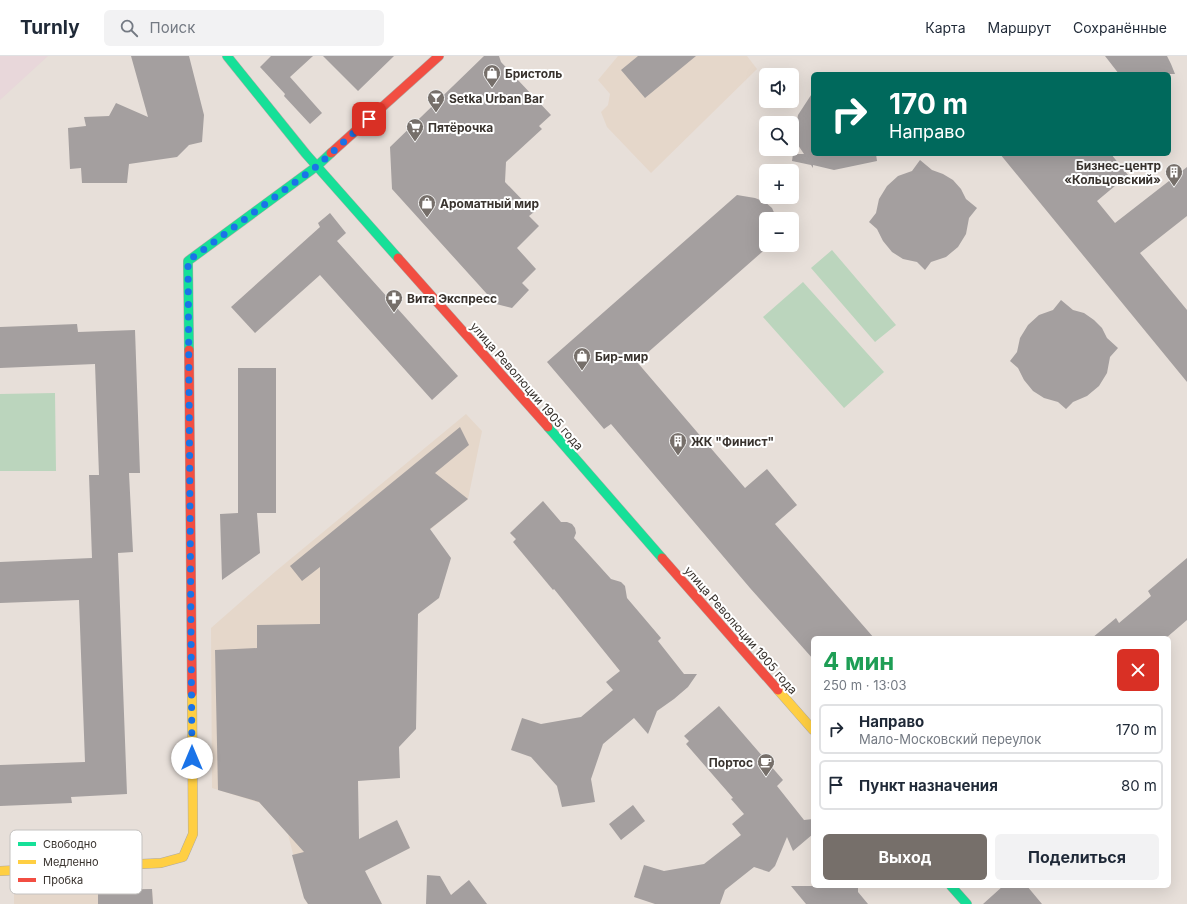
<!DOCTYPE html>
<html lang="ru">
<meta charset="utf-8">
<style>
body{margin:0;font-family:Inter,sans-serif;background:#f2f2f3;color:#1f2937;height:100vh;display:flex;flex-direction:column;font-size:15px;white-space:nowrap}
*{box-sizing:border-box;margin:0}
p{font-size:13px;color:#747a83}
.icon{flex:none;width:22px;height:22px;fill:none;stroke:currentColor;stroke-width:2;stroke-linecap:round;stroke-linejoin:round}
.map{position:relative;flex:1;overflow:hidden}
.drawer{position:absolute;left:811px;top:580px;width:360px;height:252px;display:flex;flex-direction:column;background:#fff;border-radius:6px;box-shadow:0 4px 16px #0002}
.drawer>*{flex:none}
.hud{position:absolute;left:811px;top:16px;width:360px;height:84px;border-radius:6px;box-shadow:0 4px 16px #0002;background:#00695c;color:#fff;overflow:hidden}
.buttons{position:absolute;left:759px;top:12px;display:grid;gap:8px}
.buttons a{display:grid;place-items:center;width:40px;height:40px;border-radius:6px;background:#fff;box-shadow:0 4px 16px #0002;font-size:20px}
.pin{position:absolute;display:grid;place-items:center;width:34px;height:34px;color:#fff;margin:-17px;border-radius:8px;box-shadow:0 2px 6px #0006}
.me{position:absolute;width:44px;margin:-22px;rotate:0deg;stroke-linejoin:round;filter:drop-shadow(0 0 3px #0008)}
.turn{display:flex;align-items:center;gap:14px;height:84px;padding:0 12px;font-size:18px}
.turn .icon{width:52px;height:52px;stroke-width:2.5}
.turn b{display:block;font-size:28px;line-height:34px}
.round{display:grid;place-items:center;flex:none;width:42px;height:42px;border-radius:6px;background:#f2f2f3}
.headline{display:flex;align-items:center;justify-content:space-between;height:68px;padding:0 12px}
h1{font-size:24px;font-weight:700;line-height:30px;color:#1e9e55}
.action{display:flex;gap:8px;margin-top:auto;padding:8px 12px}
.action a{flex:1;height:46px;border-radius:6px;background:#766f6a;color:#fff;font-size:16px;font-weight:700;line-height:46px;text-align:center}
.action a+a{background:#f2f2f3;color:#1f2937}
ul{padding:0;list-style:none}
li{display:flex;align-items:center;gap:12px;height:50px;margin:0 8px 6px;padding:0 4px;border:2px solid #e0e1e3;border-radius:6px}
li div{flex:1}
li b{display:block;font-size:15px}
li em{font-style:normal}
header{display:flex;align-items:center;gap:24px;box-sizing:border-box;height:56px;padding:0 20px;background:#fff;border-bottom:1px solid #e0e1e3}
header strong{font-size:19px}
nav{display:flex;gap:22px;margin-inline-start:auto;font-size:14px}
.search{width:280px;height:36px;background:#f2f2f3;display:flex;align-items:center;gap:10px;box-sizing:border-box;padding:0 14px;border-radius:6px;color:#747a83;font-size:15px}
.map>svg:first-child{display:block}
.built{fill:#e5d7ca}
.education{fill:#e8d7da}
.green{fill:#bbd5bd}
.building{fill:#a49f9f}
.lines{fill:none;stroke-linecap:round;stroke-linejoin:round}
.fast-casing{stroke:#aea9a4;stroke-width:10}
.slow-casing{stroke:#aea9a4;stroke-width:10}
.jam-casing{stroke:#aea9a4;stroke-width:10}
.fast{stroke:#16e098;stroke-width:9}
.slow{stroke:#ffcf43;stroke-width:9}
.jam{stroke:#f24e42;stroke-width:9}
.route{stroke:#1a73e8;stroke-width:7;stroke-dasharray:0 12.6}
.labels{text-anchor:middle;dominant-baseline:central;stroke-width:4;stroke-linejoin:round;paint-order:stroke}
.poi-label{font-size:12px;font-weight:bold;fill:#39332e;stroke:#fff;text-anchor:start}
.street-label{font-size:12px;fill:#39332e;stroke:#fff}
.key{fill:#fff;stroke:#c4c2c0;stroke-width:1}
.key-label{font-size:11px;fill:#39332e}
</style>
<header>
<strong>Turnly</strong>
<div class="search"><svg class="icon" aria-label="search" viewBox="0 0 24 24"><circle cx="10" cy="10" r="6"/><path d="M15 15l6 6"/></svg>Поиск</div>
<nav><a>Карта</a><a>Маршрут</a><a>Сохранённые</a></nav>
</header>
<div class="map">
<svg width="1187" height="848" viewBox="0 0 1187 848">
<rect width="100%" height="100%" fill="#e7dfd9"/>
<path class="built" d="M 618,0 L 747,0 L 757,13 L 651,117 L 607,71 L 601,56 L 608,49 L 610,38 L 598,24 Z
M 466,358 L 482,375 L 468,443 L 339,547 L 343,782 L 382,848 L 308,848 L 304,842 L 288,778 L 260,747 L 212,732 L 211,572 L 276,515 Z
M 152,833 L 153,848 L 14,848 L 14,837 Z"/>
<path class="education" d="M 0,0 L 48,0 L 0,44 Z"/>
<path class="green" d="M 832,194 L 896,269 L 875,286 L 811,212 Z
M 803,226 L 884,316 L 844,352 L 763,261 Z
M 55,337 L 56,415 L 0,415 L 0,338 Z"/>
<path class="building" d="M 131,0 L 189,0 L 204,59 L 202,86 L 189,89 L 177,101 L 129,108 L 127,127 L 82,127 L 81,112 L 70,113 L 68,72 L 86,70 L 84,61 L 109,60 L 116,47 L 148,61 Z
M 271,0 L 313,0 L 290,21 L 322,57 L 310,68 L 284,40 L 285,38 L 260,11 Z
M 323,0 L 394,0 L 358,35 Z
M 484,0 L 499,0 L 501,6 L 551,59 L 539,70 L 542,73 L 506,106 L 505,126 L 534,156 L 529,160 L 539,170 L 517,192 L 536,213 L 522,227 L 529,234 L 512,252 L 496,248 L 392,133 L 390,91 Z
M 638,0 L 696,0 L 645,42 L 621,14 Z
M 1105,0 L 1167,0 L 1171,8 L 1175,18 L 1119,18 Z
M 813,36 L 813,98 L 876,98 L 877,105 L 834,114 L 813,109 L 813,112 L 811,109 L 792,105 L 793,98 L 804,98 L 798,89 L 795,74 L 798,59 Z
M 1000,98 L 1111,98 L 1128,119 L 1097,145 L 1115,167 L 1187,111 L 1187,160 L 1140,197 L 1187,254 L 1187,326 Z
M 920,104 L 932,114 L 943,118 L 953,124 L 961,133 L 966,143 L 977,152 L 969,162 L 966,178 L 958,191 L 946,201 L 931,206 L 925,214 L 917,206 L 903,203 L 892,196 L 883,185 L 877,173 L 869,166 L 876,157 L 879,143 L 887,130 L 898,120 L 912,115 Z
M 737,139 L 755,142 L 765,146 L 772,152 L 777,163 L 766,163 L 766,189 L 770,189 L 637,306 L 745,432 L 767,413 L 797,449 L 775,468 L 874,582 L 813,582 L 813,603 L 750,532 L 611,368 L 604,373 L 547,306 Z
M 330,157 L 346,177 L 337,185 L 458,320 L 432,344 L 320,219 L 255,277 L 231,251 L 320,171 L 318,167 Z
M 1061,244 L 1073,254 L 1084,257 L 1094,264 L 1102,272 L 1107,282 L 1118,292 L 1110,301 L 1107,317 L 1099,330 L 1087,340 L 1073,346 L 1066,353 L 1058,346 L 1044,342 L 1033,335 L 1024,324 L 1018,312 L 1010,305 L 1017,296 L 1020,282 L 1028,269 L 1039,259 L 1053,254 Z
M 77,268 L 78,276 L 135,274 L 140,417 L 129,417 L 133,496 L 118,497 L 127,738 L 71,741 L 72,747 L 0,750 L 0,709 L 85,706 L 79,544 L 0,547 L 0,506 L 92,502 L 89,419 L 99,419 L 95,308 L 0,312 L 0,271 Z
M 238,312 L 276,312 L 276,457 L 257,457 L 260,497 L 222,524 L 220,458 L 238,457 Z
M 460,371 L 469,389 L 435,417 L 468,443 L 430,473 L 451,502 L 439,542 L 418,558 L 416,673 L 399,691 L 400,722 L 358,725 L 359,783 L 397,764 L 410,792 L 365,815 L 382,848 L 308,848 L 304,842 L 292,799 L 304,796 L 259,746 L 218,734 L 215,594 L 257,592 L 257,569 L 320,568 L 320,511 L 302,525 L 290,510 Z
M 543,445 L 561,466 L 567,466 L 572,468 L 575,472 L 576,477 L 574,482 L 611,523 L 621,526 L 625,530 L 627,542 L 661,582 L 658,585 L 684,618 L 697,618 L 688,631 L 674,643 L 657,655 L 648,678 L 634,662 L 603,688 L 591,723 L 595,746 L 562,751 L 557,730 L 531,701 L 511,694 L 522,662 L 541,668 L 581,661 L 613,634 L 606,626 L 620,615 L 554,533 L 553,534 L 513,486 L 516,483 L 510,477 Z
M 1187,502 L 1187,564 L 1166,582 L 1092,582 L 1116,562 L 1119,567 L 1151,540 L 1148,535 Z
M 719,650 L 783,724 L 777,730 L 804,764 L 813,763 L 813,778 L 793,795 L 787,781 L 775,810 L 769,816 L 754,811 L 725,834 L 720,848 L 655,848 L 634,841 L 644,809 L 664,815 L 704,808 L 741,779 L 732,768 L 744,758 L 731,743 L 733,742 L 686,688 L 689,685 L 684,680 Z
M 633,749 L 645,765 L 621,784 L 609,768 Z
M 427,819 L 440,820 L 451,839 L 469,824 L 487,848 L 426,848 Z
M 791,830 L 858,830 L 858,836 L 868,848 L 806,848 Z
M 1003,830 L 1027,830 L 1042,848 L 983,848 Z
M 152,833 L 153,848 L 98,848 L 98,834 Z"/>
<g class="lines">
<g class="fast-casing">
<path id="fast" d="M 227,0 L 306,98 L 398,202
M 189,294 L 188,205 L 317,110 L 331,97
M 548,371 L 662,502
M 951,830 L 967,848"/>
</g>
<g class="slow-casing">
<path id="slow" d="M 778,634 L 813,674
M 0,815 L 161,807 L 183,801 L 193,778 L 192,637"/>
</g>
<g class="jam-casing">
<path id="jam" d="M 331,97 L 439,0
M 398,202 L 548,371
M 189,294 L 192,637
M 662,502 L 778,634"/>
</g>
<use href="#fast" class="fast"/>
<use href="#slow" class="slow"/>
<use href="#jam" class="jam"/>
</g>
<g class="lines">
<path class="route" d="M 192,702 L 188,205 L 317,110 L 369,63"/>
</g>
<defs>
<g id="shop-pin" transform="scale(0.9)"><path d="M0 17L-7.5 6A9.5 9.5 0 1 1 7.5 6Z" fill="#766f6a" stroke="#fff"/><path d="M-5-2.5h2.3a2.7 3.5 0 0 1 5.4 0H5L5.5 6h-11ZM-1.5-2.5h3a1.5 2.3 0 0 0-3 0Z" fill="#fff"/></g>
<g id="bar-pin" transform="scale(0.9)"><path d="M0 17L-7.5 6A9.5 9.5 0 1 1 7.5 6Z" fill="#766f6a" stroke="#fff"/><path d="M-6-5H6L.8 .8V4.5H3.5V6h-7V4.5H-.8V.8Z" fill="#fff"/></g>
<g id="supermarket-pin" transform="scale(0.9)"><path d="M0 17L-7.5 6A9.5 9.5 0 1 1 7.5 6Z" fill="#766f6a" stroke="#fff"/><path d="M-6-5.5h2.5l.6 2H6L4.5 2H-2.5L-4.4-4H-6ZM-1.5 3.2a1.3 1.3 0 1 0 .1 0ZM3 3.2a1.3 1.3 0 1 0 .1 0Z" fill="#fff"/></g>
<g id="building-pin" transform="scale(0.9)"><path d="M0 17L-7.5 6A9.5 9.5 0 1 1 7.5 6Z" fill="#766f6a" stroke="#fff"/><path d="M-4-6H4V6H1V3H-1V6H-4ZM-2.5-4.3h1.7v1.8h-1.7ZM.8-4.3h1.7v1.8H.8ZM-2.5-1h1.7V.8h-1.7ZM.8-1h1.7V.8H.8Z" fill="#fff"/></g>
<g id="pharmacy-pin" transform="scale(0.9)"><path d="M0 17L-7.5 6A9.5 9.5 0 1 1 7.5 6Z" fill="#766f6a" stroke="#fff"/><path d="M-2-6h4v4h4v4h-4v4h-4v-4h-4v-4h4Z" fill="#fff"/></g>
<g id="cafe-pin" transform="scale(0.9)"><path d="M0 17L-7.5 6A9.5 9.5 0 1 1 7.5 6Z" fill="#766f6a" stroke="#fff"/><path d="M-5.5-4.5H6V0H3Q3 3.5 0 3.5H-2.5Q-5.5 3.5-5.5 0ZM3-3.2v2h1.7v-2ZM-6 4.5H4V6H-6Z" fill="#fff"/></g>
</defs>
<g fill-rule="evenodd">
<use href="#shop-pin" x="492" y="17"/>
<use href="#bar-pin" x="436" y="42"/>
<use href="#supermarket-pin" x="415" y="71"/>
<use href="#building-pin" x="1174" y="116"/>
<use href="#shop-pin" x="427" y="147"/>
<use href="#pharmacy-pin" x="394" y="242"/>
<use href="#shop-pin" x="582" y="300"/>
<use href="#building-pin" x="678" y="385"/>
<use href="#cafe-pin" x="766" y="706"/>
</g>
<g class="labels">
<g class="poi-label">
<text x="505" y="17">Бристоль</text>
<text x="449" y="42">Setka Urban Bar</text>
<text x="428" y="71">Пятёрочка</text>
<text x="1161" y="109" text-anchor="end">Бизнес-центр<tspan x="1161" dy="14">«Кольцовский»</tspan></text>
<text x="440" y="147">Ароматный мир</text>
<text x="407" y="242">Вита Экспресс</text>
<text x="595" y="300">Бир-мир</text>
<text x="691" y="385">ЖК "Финист"</text>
<text x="753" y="706" text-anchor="end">Портос</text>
</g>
<g class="street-label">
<text transform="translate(527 330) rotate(49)">улица Революции 1905 года</text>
<text transform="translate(741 574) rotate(49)">улица Революции 1905 года</text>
</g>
</g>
<rect x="10" y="774" width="132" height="64" rx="6" class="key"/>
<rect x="18" y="786" width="18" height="4" fill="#16e098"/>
<rect x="18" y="804" width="18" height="4" fill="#ffcf43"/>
<rect x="18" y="822" width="18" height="4" fill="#f24e42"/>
<g class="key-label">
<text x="43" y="792">Свободно</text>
<text x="43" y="810">Медленно</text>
<text x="43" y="828">Пробка</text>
</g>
</svg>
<div class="buttons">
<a><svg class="icon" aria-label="sound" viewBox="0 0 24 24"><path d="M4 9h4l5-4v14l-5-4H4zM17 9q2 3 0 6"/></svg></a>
<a><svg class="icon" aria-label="search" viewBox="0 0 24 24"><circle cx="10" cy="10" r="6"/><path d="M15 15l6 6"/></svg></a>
<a>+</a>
<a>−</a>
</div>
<div class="pin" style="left:369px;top:63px;background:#d93025"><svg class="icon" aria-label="arrive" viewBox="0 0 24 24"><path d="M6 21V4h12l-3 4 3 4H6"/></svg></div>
<svg class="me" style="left:192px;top:702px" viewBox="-20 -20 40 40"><circle r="19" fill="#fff"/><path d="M0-13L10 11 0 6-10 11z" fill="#1a73e8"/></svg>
<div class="hud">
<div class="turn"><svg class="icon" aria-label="right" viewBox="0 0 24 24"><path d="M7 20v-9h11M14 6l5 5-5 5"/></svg><div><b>170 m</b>Направо</div></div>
</div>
<section class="drawer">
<div class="headline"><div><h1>4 мин</h1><p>250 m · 13:03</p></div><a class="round" style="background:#d93025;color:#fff"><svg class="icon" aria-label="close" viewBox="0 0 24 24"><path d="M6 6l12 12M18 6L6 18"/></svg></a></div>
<ul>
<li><svg class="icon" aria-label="right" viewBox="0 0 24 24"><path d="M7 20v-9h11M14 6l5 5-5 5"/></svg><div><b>Направо</b><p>Мало-Московский переулок</p></div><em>170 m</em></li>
<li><svg class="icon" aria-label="arrive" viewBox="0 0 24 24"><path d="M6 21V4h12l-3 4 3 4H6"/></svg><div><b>Пункт назначения</b></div><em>80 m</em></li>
</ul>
<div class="action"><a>Выход</a><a>Поделиться</a></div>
</section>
</div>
